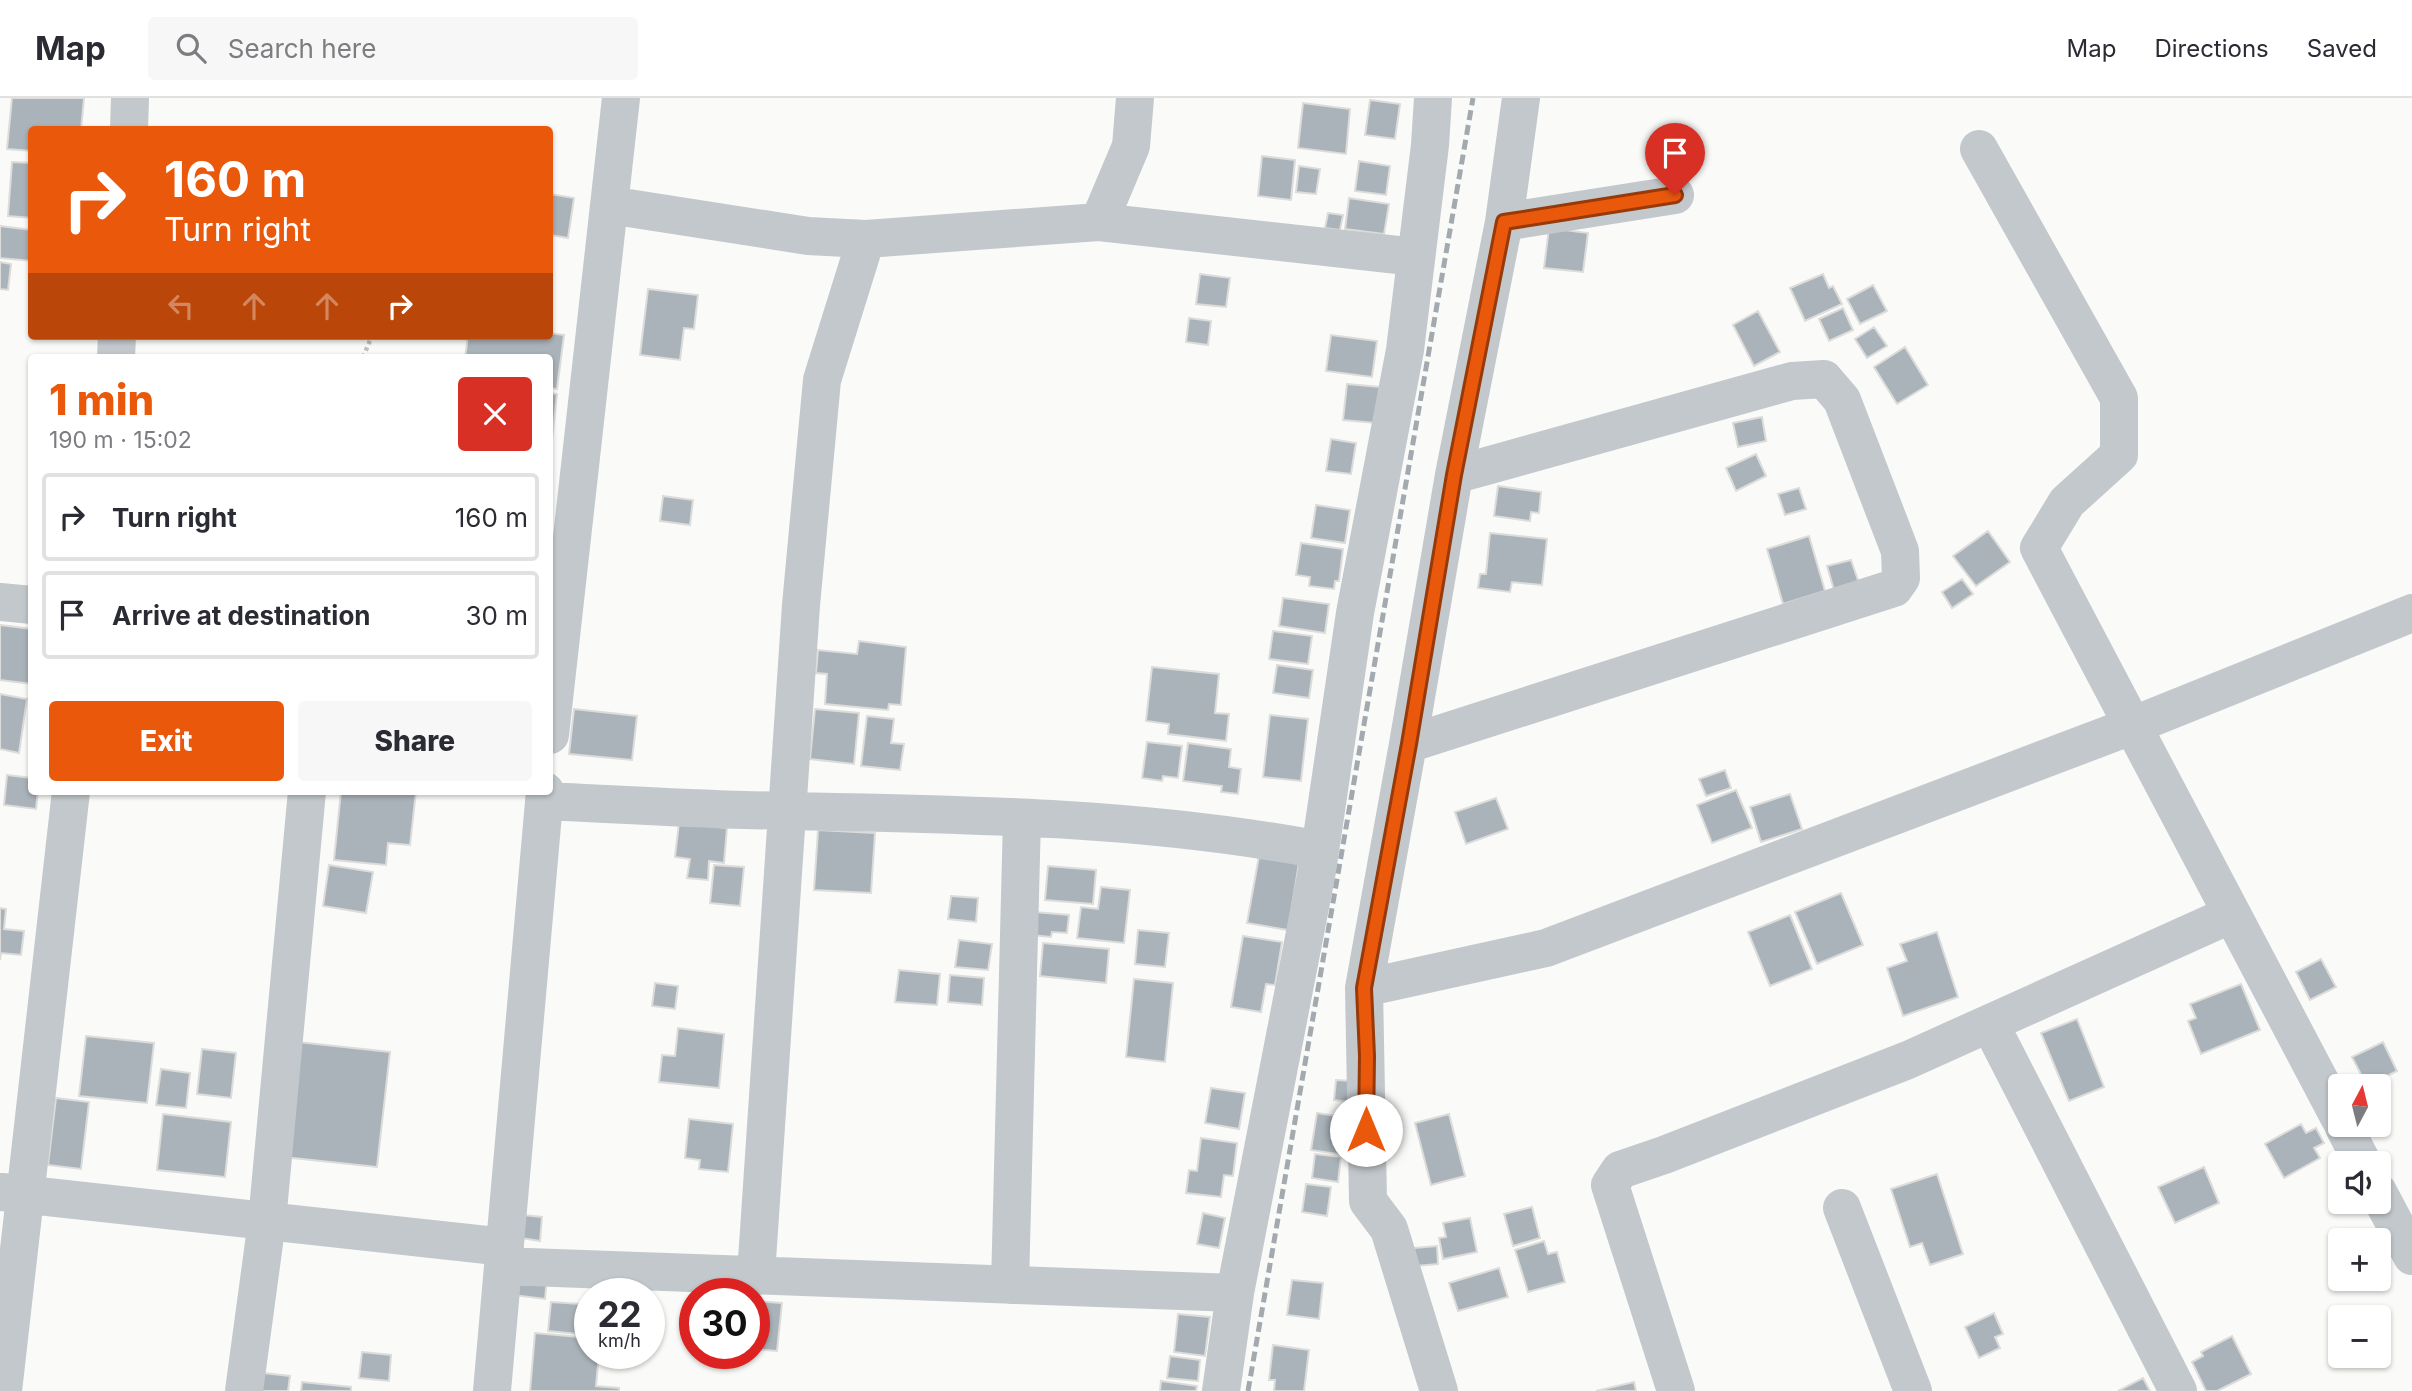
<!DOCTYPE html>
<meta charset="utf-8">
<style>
body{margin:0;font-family:Inter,sans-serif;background:#f7f7f7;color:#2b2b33;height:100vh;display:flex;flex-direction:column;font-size:26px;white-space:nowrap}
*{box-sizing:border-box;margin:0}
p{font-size:23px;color:#7c7c81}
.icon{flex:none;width:38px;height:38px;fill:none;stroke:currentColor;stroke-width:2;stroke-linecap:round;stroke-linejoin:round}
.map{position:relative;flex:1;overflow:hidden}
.details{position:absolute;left:28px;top:256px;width:525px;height:441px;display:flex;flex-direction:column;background:#fff;border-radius:7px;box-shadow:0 2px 5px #0004}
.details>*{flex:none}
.top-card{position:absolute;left:28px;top:28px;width:525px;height:214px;border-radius:7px;box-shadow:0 2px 5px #0004;background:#ea580c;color:#fff;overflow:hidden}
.needle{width:46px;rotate:7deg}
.controls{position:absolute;left:2328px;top:976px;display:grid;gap:14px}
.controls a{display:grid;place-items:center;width:63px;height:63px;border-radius:7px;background:#fff;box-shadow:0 2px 5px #0004;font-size:35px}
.speed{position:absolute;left:574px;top:1180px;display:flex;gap:14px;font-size:35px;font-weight:700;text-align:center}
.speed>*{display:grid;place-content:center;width:91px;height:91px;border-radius:50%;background:#fff;box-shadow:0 2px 5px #0004;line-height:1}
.speed small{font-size:18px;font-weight:400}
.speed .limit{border:10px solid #d22;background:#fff;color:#111}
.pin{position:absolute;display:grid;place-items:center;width:60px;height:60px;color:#fff;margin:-72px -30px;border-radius:50% 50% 50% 0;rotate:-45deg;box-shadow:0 0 7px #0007}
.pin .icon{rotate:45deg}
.me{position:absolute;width:77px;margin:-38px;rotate:0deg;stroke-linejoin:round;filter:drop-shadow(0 0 5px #0008)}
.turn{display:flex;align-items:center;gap:24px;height:147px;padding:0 21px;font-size:32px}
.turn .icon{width:91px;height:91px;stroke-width:2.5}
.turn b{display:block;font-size:49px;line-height:60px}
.lanes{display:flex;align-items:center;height:66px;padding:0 21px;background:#0003;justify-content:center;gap:35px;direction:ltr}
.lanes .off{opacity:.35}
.round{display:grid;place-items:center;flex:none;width:74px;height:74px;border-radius:7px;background:#f7f7f7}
.summary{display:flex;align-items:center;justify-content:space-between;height:119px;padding:0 21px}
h1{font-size:42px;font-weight:800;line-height:52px;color:#ea580c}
.primary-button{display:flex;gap:14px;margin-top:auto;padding:14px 21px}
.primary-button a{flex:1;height:80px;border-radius:7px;background:#ea580c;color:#fff;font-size:28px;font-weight:800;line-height:80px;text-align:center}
.primary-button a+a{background:#f7f7f7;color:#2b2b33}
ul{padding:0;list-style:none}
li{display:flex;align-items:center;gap:21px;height:88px;margin:0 14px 10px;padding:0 7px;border:4px solid #e1e1e2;border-radius:7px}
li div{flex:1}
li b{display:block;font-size:26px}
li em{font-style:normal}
header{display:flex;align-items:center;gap:42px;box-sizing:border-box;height:98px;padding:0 35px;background:#fff;border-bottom:2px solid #e1e1e2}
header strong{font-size:33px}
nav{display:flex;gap:38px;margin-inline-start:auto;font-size:24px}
.search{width:490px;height:63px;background:#f7f7f7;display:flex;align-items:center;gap:18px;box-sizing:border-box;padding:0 24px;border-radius:7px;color:#7c7c81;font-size:26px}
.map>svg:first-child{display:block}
.building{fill:#aab3b9;stroke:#dcdcda;stroke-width:2}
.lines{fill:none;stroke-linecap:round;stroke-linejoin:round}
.path{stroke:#bbbfc2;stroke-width:4.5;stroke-dasharray:3.5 3.5;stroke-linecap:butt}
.minor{stroke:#c3c8cc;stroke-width:38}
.rail{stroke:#a2aab0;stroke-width:5;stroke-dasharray:10 5;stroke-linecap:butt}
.route-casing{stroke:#983908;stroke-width:18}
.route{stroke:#ea580c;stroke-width:12}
</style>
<header>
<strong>Map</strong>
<div class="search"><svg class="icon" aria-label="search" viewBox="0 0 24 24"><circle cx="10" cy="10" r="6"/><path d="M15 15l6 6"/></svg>Search here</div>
<nav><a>Map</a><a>Directions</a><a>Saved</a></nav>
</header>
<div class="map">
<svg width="2412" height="1293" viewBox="0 0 2412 1293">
<rect width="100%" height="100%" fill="#fafaf8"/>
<path class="building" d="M 12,0 L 84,0 L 81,32 L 32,32 L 32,53 L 7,51 Z
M 1370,2 L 1400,6 L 1395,41 L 1365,37 Z
M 1303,5 L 1350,11 L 1346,56 L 1298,50 Z
M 1262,58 L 1295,62 L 1291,102 L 1258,98 Z
M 1359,63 L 1390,68 L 1386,97 L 1355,93 Z
M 12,64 L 32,65 L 32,120 L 8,118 Z
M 1299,68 L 1320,71 L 1316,96 L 1296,94 Z
M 550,96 L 574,100 L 568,140 L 550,137 Z
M 1349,100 L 1389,106 L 1384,136 L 1345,131 Z
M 1328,115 L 1343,117 L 1340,132 L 1325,130 Z
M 0,128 L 32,132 L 32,163 L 0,160 Z
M 1549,130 L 1588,135 L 1583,174 L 1544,170 Z
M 0,164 L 11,166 L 8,192 L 0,191 Z
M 1200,176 L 1230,180 L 1226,209 L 1196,206 Z
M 1823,176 L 1829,190 L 1833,188 L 1842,206 L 1805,223 L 1790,190 Z
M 1873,187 L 1887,213 L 1860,226 L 1847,201 Z
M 648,191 L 698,197 L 694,231 L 684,230 L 680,262 L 640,257 Z
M 1843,210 L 1853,232 L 1829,243 L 1819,221 Z
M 1758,213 L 1780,254 L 1754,268 L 1733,227 Z
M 1189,220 L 1211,223 L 1208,247 L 1186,244 Z
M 1874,229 L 1887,248 L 1867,260 L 1855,241 Z
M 550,235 L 564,237 L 557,291 L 550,290 L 550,259 L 465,259 L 468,238 L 550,238 Z
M 1331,237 L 1377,243 L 1372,279 L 1326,273 Z
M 1905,249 L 1928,287 L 1897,306 L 1874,269 Z
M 1347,286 L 1380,289 L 1376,325 L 1343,322 Z
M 550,295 L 557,296 L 550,360 Z
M 1762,319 L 1766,343 L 1738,349 L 1733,325 Z
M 1331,341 L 1356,345 L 1351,376 L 1326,373 Z
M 1756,356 L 1766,378 L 1736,393 L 1726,370 Z
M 1498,388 L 1541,394 L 1539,415 L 1531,414 L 1530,423 L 1494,418 Z
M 1799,390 L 1806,411 L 1785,417 L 1778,396 Z
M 663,398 L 693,402 L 690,427 L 660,423 Z
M 1316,407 L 1350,412 L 1345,445 L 1311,440 Z
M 1988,433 L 2010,464 L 1976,488 L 1953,458 Z
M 1490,435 L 1547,441 L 1542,487 L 1512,484 L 1510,494 L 1478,490 L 1480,476 L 1486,476 Z
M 1809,438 L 1825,493 L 1783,506 L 1767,451 Z
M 1301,445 L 1343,451 L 1339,483 L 1335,483 L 1334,491 L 1309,488 L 1310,479 L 1296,477 Z
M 1851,462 L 1859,485 L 1834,492 L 1827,468 Z
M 1962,481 L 1973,496 L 1952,510 L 1942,494 Z
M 1283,500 L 1329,506 L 1325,535 L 1279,528 Z
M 0,527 L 32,531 L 32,586 L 0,582 Z
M 1273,533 L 1312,538 L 1308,566 L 1269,561 Z
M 859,543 L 906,549 L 901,607 L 889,606 L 888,612 L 825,606 L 827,576 L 816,575 L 818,552 L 857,556 Z
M 1277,567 L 1313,572 L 1309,600 L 1273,595 Z
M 1152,569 L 1219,576 L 1215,615 L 1229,616 L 1226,643 L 1168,636 L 1169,626 L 1146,623 Z
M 0,596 L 27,601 L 19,655 L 0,651 Z
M 574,611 L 637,618 L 632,662 L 569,656 Z
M 815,611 L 859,615 L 854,666 L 810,661 Z
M 1270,617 L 1308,621 L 1301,683 L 1263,679 Z
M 867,618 L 894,621 L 891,645 L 904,646 L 900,672 L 861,668 Z
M 1147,644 L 1182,648 L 1178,680 L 1163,678 L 1162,683 L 1142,680 Z
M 1188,645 L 1231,651 L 1229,669 L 1241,671 L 1238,696 L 1221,694 L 1222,688 L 1183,683 Z
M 1725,672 L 1731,690 L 1706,698 L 1699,681 Z
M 7,677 L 32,680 L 32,693 L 38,693 L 36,711 L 4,707 Z
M 1736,692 L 1752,730 L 1712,745 L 1697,707 Z
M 341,693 L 416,693 L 410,747 L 388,745 L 386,767 L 334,762 Z
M 1790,696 L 1802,731 L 1761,744 L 1750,709 Z
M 1496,700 L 1508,731 L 1466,746 L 1455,714 Z
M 679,725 L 727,730 L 724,765 L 709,763 L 708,782 L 687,780 L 690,761 L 675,759 Z
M 818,732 L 875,735 L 871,795 L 814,792 Z
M 1259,758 L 1299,765 L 1288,832 L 1247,825 Z
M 329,767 L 373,774 L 366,815 L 323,808 Z
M 714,767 L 744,769 L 740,808 L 710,805 Z
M 1048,768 L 1096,772 L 1093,806 L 1045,802 Z
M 1101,789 L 1130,792 L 1124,845 L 1077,840 L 1081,809 L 1098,811 Z
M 1841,795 L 1863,847 L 1817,866 L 1795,814 Z
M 951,798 L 978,800 L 976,824 L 948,821 Z
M 0,810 L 6,811 L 4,831 L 24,833 L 21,857 L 1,855 L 0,862 Z
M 1034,814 L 1069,817 L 1067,835 L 1052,834 L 1051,839 L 1031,837 Z
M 1790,817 L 1812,871 L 1770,888 L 1748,834 Z
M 1138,832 L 1169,835 L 1165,869 L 1135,866 Z
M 1937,834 L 1958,899 L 1903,918 L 1887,870 L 1907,863 L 1900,846 Z
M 1243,838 L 1282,844 L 1275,887 L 1266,886 L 1261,914 L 1231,909 Z
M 959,842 L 992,846 L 988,872 L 955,869 Z
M 1043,845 L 1109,851 L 1106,885 L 1040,878 Z
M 2321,861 L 2336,889 L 2310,902 L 2296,874 Z
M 899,872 L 940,876 L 937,907 L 895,904 Z
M 950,877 L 984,880 L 982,907 L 948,904 Z
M 1134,881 L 1173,885 L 1165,964 L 1126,959 Z
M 655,885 L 678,888 L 675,911 L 652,908 Z
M 2241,886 L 2260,932 L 2201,956 L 2188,923 L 2196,920 L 2190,906 Z
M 2077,921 L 2104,989 L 2069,1003 L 2041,935 Z
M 678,930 L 724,936 L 719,990 L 659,984 L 662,957 L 675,958 Z
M 86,938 L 154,945 L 147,1005 L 79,998 Z
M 298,944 L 390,954 L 377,1069 L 284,1059 Z
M 2383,944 L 2397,973 L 2367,988 L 2352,959 Z
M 202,951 L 236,955 L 231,1000 L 197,996 Z
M 161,971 L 190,975 L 186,1010 L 156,1007 Z
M 1336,982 L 1352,983 L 1351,1004 L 1334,1002 Z
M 1211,990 L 1245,995 L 1239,1031 L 1205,1025 Z
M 56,1000 L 89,1004 L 81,1071 L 48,1067 Z
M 1317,1015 L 1356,1021 L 1350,1058 L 1311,1052 Z
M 163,1016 L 231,1024 L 225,1079 L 157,1072 Z
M 1449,1016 L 1465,1078 L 1431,1087 L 1415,1025 Z
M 689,1021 L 733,1026 L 728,1074 L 699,1071 L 700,1062 L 685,1060 Z
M 2301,1026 L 2306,1035 L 2316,1030 L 2324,1045 L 2314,1050 L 2320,1060 L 2284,1080 L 2265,1046 Z
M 1201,1040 L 1237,1045 L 1233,1078 L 1224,1077 L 1221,1099 L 1186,1095 L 1189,1072 L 1197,1073 Z
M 1315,1056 L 1341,1059 L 1338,1084 L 1312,1080 Z
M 2204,1069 L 2219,1105 L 2175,1125 L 2158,1089 Z
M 1937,1076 L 1963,1156 L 1930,1167 L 1922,1145 L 1910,1149 L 1891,1091 Z
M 1306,1086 L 1331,1089 L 1327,1118 L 1302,1114 Z
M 1532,1109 L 1540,1140 L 1513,1148 L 1504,1116 Z
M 1203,1115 L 1225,1120 L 1219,1150 L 1197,1146 Z
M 523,1117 L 542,1119 L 540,1143 L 521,1140 Z
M 1470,1120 L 1477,1154 L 1443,1161 L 1439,1140 L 1446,1139 L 1443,1125 Z
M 1544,1143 L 1548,1156 L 1557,1154 L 1565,1184 L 1528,1194 L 1515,1152 Z
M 1437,1148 L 1438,1166 L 1416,1168 L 1414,1150 Z
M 1499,1170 L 1508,1199 L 1458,1213 L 1449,1185 Z
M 515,1177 L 547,1180 L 545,1201 L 513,1197 Z
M 1292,1182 L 1323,1185 L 1319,1221 L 1287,1217 Z
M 754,1203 L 782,1205 L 777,1253 L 754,1251 Z
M 551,1204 L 581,1206 L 578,1236 L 548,1233 Z
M 1994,1215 L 2003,1236 L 1995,1239 L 2000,1250 L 1979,1260 L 1965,1229 Z
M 1178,1216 L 1210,1219 L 1205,1258 L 1174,1254 Z
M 535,1235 L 590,1240 L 590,1255 L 599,1255 L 596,1288 L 619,1290 L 619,1293 L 530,1293 Z
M 2232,1238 L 2251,1276 L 2217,1293 L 2206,1293 L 2192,1264 L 2203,1258 L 2201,1254 Z
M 1273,1247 L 1309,1252 L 1304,1293 L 1274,1293 L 1275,1282 L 1269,1282 Z
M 362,1254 L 391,1257 L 389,1283 L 359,1280 Z
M 1170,1258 L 1200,1262 L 1198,1283 L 1167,1280 Z
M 254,1274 L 290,1278 L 288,1293 L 252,1293 Z
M 2143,1280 L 2150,1293 L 2118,1293 Z
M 1161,1283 L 1197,1288 L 1196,1293 L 1160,1293 Z
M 302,1284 L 351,1289 L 351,1293 L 301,1293 Z
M 1634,1284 L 1636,1293 L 1596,1293 Z"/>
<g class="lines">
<path class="path" d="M 363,259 L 372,238"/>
<path class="minor" d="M 129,32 L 130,0
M 1979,51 L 2119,300 L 2119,357 L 2067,404 L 2039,450 L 2340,1021
M 609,107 L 808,138 L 866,141 L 1099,124 L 1416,159
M 1099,124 L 1131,48 L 1135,0
M 1504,124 L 1675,97
M 116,259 L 117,238
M 0,504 L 32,507
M 550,637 L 621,0
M 1408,646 L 1894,490 L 1901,480 L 1900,453 L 1842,302 L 1824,281 L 1792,283 L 1454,377
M 544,703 C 611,706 678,710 745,712 C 936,716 1131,716 1320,752
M 1364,890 L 1546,850 L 2134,627 L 2412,515
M 1990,926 L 2178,1293
M 2343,1027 L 2363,1066
M 2,1094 L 505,1149
M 2378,1094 L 2412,1158
M 1842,1110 L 1913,1293
M 503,1168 L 1235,1195
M 756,1177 L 801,507 L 822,282 L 866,141
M 1010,1187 L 1022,720
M 3,1293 L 71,693
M 244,1293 L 267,1123 L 307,693
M 492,1293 L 545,693
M 1221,1293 L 1235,1195 L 1317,773 L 1355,515 L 1405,252 L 1430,47 L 1433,0
M 1439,1293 L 1389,1131 L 1368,1103 L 1364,890 L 1408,646 L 1454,377 L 1504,124 L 1521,0
M 1676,1293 L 1610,1087 L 1620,1072 L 1664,1057 L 1908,962 L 2232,816"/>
<path class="rail" d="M 1248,1293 L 1473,0"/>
</g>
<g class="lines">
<g class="route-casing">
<path id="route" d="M 1366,1032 L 1367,958 L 1364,890 L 1409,646 L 1454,377 L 1504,124 L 1675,97"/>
</g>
<use href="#route" class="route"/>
</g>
</svg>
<div class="controls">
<a><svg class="needle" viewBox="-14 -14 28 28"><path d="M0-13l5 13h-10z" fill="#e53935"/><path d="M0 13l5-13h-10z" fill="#7c7c81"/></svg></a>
<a><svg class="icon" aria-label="sound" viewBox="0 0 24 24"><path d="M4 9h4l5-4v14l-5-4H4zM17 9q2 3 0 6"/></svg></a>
<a>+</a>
<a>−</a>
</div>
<div class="speed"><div>22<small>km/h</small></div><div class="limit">30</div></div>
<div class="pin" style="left:1675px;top:97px;background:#d93025"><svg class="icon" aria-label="arrive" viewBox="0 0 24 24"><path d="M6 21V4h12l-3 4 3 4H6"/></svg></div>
<svg class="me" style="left:1366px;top:1032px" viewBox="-20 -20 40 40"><circle r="19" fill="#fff"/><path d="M0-13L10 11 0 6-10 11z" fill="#ea580c"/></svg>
<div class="top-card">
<div class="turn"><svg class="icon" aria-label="right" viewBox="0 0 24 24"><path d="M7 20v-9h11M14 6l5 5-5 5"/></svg><div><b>160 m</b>Turn right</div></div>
<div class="lanes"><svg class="icon off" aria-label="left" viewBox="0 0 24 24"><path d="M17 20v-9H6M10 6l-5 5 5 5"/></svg><svg class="icon off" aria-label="ahead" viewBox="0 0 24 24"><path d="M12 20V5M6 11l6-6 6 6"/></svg><svg class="icon off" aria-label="ahead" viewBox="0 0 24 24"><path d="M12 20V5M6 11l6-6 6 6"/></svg><svg class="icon" aria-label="right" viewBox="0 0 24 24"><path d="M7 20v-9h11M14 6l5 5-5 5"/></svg></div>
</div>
<section class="details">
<div class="summary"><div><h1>1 min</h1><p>190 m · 15:02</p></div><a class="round" style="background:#d93025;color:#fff"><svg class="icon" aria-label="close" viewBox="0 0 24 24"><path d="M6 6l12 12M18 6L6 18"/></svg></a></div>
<ul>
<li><svg class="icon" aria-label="right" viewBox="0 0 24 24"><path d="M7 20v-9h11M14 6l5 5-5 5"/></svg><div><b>Turn right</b></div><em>160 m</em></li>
<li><svg class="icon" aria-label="arrive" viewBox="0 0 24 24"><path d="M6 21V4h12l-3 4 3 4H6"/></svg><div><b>Arrive at destination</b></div><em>30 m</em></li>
</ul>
<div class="primary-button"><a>Exit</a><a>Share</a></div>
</section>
</div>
